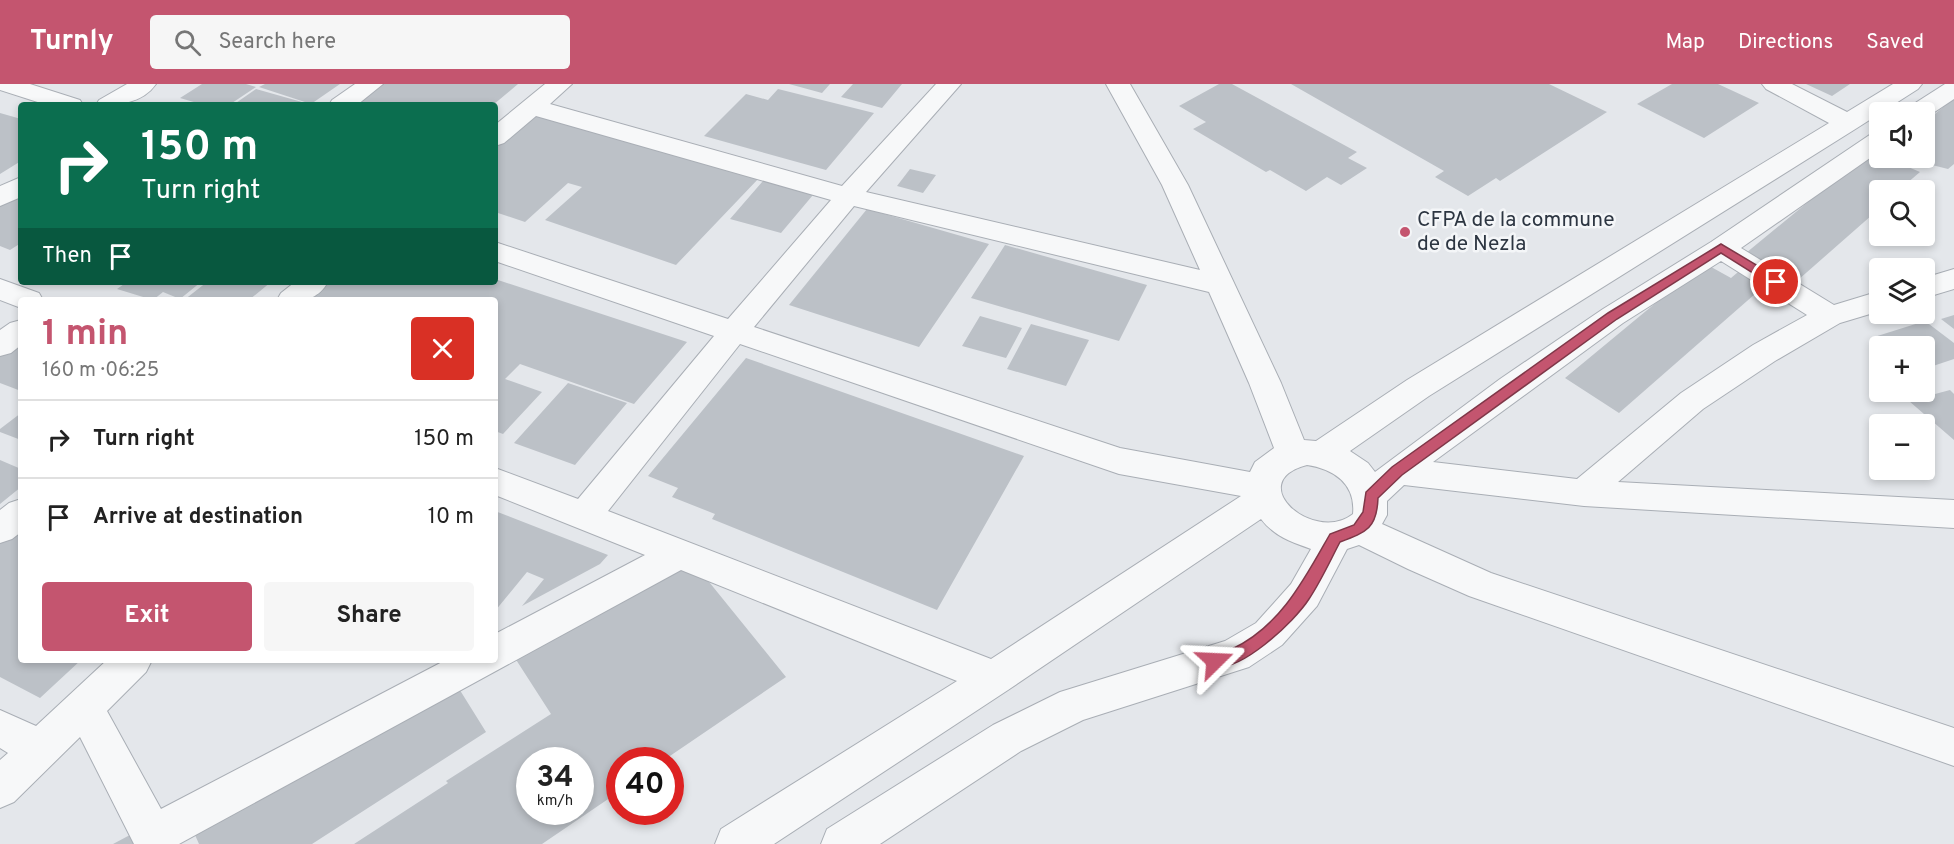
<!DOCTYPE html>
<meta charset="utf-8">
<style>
body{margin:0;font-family:Overpass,sans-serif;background:#f6f6f6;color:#222;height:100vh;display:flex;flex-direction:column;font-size:22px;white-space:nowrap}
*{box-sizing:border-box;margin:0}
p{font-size:20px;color:#767676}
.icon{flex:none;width:33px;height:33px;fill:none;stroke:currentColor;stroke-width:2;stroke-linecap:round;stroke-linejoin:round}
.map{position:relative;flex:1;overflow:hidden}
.side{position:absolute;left:18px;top:213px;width:480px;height:366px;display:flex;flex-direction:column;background:#fff;border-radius:6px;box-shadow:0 3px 9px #0003}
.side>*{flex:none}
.hud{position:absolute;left:18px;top:18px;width:480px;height:183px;border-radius:6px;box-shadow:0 3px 9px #0003;background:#0b6e4f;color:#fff;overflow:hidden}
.controls{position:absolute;left:1869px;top:18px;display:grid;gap:12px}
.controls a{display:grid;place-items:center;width:66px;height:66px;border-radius:6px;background:#fff;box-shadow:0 3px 9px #0003;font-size:30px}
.speed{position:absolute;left:516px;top:663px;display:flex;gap:12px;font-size:30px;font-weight:700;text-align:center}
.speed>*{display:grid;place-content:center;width:78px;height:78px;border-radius:50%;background:#fff;box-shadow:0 3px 9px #0003;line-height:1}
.speed small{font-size:15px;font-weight:400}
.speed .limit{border:9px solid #d22;background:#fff;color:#111}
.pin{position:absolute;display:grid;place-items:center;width:51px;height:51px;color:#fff;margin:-26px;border:3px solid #fff;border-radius:50%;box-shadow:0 2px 6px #0007}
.me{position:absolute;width:66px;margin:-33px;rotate:69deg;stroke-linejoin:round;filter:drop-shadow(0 0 4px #0008)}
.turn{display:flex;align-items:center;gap:21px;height:126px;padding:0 24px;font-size:27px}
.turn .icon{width:78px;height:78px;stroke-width:2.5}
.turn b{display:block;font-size:42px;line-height:51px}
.then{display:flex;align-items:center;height:57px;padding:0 24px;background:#0003;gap:12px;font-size:22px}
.round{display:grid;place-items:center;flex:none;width:63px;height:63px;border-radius:6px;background:#f6f6f6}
.overview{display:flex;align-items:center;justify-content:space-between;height:102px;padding:0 24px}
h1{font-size:36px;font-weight:700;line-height:45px;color:#c4556f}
.button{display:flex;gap:12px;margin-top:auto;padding:12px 24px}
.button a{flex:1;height:69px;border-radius:6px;background:#c4556f;color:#fff;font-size:24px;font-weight:700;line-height:69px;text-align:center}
.button a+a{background:#f6f6f6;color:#222}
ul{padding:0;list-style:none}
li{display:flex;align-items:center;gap:18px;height:78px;padding:0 24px;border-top:2px solid #e0e0e0}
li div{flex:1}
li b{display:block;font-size:22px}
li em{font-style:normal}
header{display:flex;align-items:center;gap:36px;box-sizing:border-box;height:84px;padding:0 30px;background:#c4556f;color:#fff}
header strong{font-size:28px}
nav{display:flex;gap:33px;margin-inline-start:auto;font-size:21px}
.search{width:420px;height:54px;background:#f6f6f6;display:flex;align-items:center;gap:15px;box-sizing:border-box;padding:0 21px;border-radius:6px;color:#767676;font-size:22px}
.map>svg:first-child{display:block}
.building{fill:#bcc1c7;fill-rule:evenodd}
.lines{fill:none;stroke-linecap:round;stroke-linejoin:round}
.minor-casing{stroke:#a9aeb5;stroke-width:2}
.minor{fill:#f7f8f9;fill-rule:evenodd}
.route{fill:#c4556f;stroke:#7f3748;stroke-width:1.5}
.poi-dot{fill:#c4556f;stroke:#f4f6f8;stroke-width:2}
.labels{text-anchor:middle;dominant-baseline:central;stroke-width:5;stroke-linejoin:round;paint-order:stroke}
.poi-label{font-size:21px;fill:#2d3642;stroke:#f4f6f8;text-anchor:start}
</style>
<header>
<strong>Turnly</strong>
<div class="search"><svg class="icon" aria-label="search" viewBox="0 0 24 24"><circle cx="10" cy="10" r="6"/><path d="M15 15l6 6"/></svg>Search here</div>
<nav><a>Map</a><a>Directions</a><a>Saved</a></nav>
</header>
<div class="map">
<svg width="1954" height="760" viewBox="0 0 1954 760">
<rect width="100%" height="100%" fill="#e4e7eb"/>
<path class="building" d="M 202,0 L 246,0 L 256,3 L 229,21 L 204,21 L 180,14 Z
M 265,0 L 340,0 L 311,20 L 259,3 Z
M 377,0 L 518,0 L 493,21 L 349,21 Z
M 789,0 L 830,0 L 822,9 Z
M 853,0 L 902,0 L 882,24 L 841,13 Z
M 1219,0 L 1232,0 L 1357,68 L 1348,74 L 1367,84 L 1341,101 L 1327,93 L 1306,107 L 1270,86 L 1266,88 L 1193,45 L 1206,38 L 1179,22 Z
M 1291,0 L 1549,0 L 1607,28 L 1500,97 L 1496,94 L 1468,112 L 1435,93 L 1444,87 Z
M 1672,0 L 1718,0 L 1759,19 L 1704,54 L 1637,20 Z
M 1806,0 L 1850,0 L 1832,12 Z
M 256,5 L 309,20 L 309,21 L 233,21 Z
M 778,5 L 874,29 L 826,86 L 704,52 L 746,10 L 768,16 Z
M 1954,14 L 1954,80 L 1948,85 L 1904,74 L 1924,74 L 1924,39 Z
M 539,28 L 760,93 L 676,181 L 545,136 L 582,103 L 568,99 L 525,138 L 495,128 L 495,63 Z
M 0,29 L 21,35 L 21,77 L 0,90 Z
M 1871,66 L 1880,70 L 1880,74 L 1887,74 L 1920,88 L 1899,106 L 1880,106 L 1880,124 L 1798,196 L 1746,169 Z
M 910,85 L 936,91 L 923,109 L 897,102 Z
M 768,91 L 818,105 L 781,149 L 730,135 Z
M 21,111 L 21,159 L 10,166 L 0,162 L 0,122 Z
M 867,125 L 989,160 L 919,263 L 789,221 Z
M 1005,161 L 1147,201 L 1119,257 L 971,214 Z
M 1704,179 L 1731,194 L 1744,183 L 1771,196 L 1619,329 L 1565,294 Z
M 495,195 L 687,258 L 634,320 L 520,280 L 505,295 L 542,308 L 503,350 L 495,347 L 495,216 L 310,216 L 330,198 L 495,198 Z
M 127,198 L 201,198 L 180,215 L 163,208 L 153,216 L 117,205 Z
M 207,198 L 271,198 L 249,216 L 184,216 Z
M 1954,231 L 1954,245 L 1941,235 Z
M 980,232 L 1022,244 L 1006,274 L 962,262 Z
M 1925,237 L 1954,259 L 1954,275 L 1924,285 L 1924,262 L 1882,262 L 1871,254 Z
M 1031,240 L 1089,256 L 1066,302 L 1007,285 Z
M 21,251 L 21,307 L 0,299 L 0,266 Z
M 746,274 L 1024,372 L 937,526 L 712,435 L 715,430 L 672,413 L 678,404 L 648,392 Z
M 568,299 L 627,319 L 575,381 L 514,359 Z
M 1950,306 L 1954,310 L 1954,356 L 1909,317 Z
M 21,329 L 21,356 L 0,348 L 0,345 Z
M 0,376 L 21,385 L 21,403 L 0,420 Z
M 21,427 L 21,576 L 81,576 L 40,614 L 0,593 L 0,444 Z
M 495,427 L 608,471 L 600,480 L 522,522 L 544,495 L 527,488 L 495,527 Z
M 684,467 L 786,593 L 664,676 L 620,676 L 620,707 L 542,760 L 354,760 L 448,699 L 446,697 L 551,630 L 513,571 ZM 530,676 L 580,676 L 580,728 L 530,728 Z
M 443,579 L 486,648 L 312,760 L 199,760 L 188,735 Z
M 145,743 L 150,760 L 113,760 Z"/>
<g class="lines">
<g class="minor-casing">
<path id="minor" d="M 0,0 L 30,0 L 80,16 L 83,21 L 47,21 L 0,6 Z
M 127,0 L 156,0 C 142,20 118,21 96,21 L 99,16 Z
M 355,0 L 383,0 L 357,21 L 329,21 L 332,16 Z
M 545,0 L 572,0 L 550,20 L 842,102 L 936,0 L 961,0 L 866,108 L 1200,186 L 1162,101 L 1106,0 L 1130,0 L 1188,101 L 1281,299 L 1304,356 L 1316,357 L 1407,296 L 1829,39 L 1766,5 L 1762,0 L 1792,0 L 1847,28 L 1893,0 L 1922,0 L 1918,5 L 1857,44 L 1429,312 L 1350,367 L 1368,379 L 1375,388 L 1500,295 L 1603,225 L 1711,158 L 1871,50 L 1880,48 L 1880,67 L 1741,164 L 1834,221 L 1880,207 L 1880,227 L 1840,239 L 1775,277 L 1703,325 L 1618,398 L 1954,416 L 1954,444 L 1584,422 L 1404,401 L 1387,417 L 1387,431 L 1382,440 L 1491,489 L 1954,644 L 1954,682 L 1469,512 L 1408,485 L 1359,461 L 1347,465 L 1317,522 L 1282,561 L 1249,583 L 1083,636 L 1021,667 L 880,760 L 821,760 L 827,745 L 993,641 L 1060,608 L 1225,557 L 1256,539 L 1291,500 L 1311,465 C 1291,458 1274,452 1261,435 L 1008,606 L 774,760 L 715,760 L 721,745 L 957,597 L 681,486 L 179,760 L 134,760 L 80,653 L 14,718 L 0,724 L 0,676 L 8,669 L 0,664 L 0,626 L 36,642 L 107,576 L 152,576 L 146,588 L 107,627 L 161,725 L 446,576 L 495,576 L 495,550 L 645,471 L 495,411 L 495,384 L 578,415 L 714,252 L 495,177 L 495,158 L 728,235 L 831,116 L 536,32 L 504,59 L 495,62 L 495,41 ZM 854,122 L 1209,208 L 1249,299 L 1274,364 L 1255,378 L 1250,388 L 1120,364 L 754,243 ZM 1721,177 L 1807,231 L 1753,261 L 1681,309 L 1577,395 L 1433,378 L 1623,239 ZM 740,260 L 1119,390 L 1241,412 L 991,575 L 608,427 ZM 1307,381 C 1334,385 1356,400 1353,430 C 1314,461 1242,398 1307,381 Z
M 1945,0 L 1954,0 L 1954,15 L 1927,33 L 1924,34 L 1924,28 L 1906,28 L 1909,23 Z
M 21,93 L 21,113 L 0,122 L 0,102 Z
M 1954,185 L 1954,205 L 1924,214 L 1924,194 Z
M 0,195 L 39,209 L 43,216 L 21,216 L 21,224 L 0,216 Z
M 295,198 L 328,198 C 315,220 299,216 277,216 L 281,209 Z
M 21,236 L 21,261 L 11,269 L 0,272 L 0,246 L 10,239 Z
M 21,415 L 21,448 L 12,455 L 0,459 L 0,426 L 9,419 Z"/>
</g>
<use href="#minor" class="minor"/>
</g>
<path class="route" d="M 1721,160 L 1780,195 L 1780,201 L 1772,201 L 1721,169 L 1617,235 L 1402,391 L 1378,414 C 1377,444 1367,448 1340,458 C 1330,477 1321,497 1309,515 C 1295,537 1238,592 1210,582 L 1207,577 L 1210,572 C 1217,569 1225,568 1232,565 C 1281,542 1305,494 1330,450 L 1354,441 L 1363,428 L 1366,408 L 1392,383 L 1608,229 Z"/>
<circle class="poi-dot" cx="1405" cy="148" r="6"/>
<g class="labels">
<g class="poi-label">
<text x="1417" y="136">CFPA de la commune<tspan x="1417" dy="24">de de Nezla</tspan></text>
</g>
</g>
</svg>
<div class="controls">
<a><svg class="icon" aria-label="sound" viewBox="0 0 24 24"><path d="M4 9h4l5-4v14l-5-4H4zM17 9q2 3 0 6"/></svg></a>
<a><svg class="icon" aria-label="search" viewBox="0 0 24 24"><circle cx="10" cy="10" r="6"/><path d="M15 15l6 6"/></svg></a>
<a><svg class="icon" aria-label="layers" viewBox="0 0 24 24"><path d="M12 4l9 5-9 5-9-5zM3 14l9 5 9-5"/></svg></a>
<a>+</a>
<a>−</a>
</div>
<div class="speed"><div>34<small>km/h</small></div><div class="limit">40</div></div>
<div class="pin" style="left:1776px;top:198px;background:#d93025"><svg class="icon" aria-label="arrive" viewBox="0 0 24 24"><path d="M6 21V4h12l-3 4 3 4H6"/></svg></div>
<svg class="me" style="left:1215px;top:577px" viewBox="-20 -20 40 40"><path d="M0-17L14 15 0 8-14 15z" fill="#c4556f" stroke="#fff" stroke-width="4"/></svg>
<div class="hud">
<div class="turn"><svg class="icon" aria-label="right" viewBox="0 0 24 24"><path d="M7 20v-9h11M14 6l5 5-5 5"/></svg><div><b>150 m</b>Turn right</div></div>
<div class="then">Then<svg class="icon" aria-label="arrive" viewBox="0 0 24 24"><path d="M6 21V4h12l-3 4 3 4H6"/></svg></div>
</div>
<section class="side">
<div class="overview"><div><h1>1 min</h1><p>160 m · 06:25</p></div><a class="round" style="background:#d93025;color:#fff"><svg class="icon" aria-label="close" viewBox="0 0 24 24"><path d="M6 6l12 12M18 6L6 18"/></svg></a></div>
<ul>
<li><svg class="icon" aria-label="right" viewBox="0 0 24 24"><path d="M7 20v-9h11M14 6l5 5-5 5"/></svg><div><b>Turn right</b></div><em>150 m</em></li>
<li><svg class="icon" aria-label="arrive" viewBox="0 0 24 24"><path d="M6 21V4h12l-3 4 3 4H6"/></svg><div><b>Arrive at destination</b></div><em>10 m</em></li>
</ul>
<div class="button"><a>Exit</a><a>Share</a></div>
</section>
</div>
